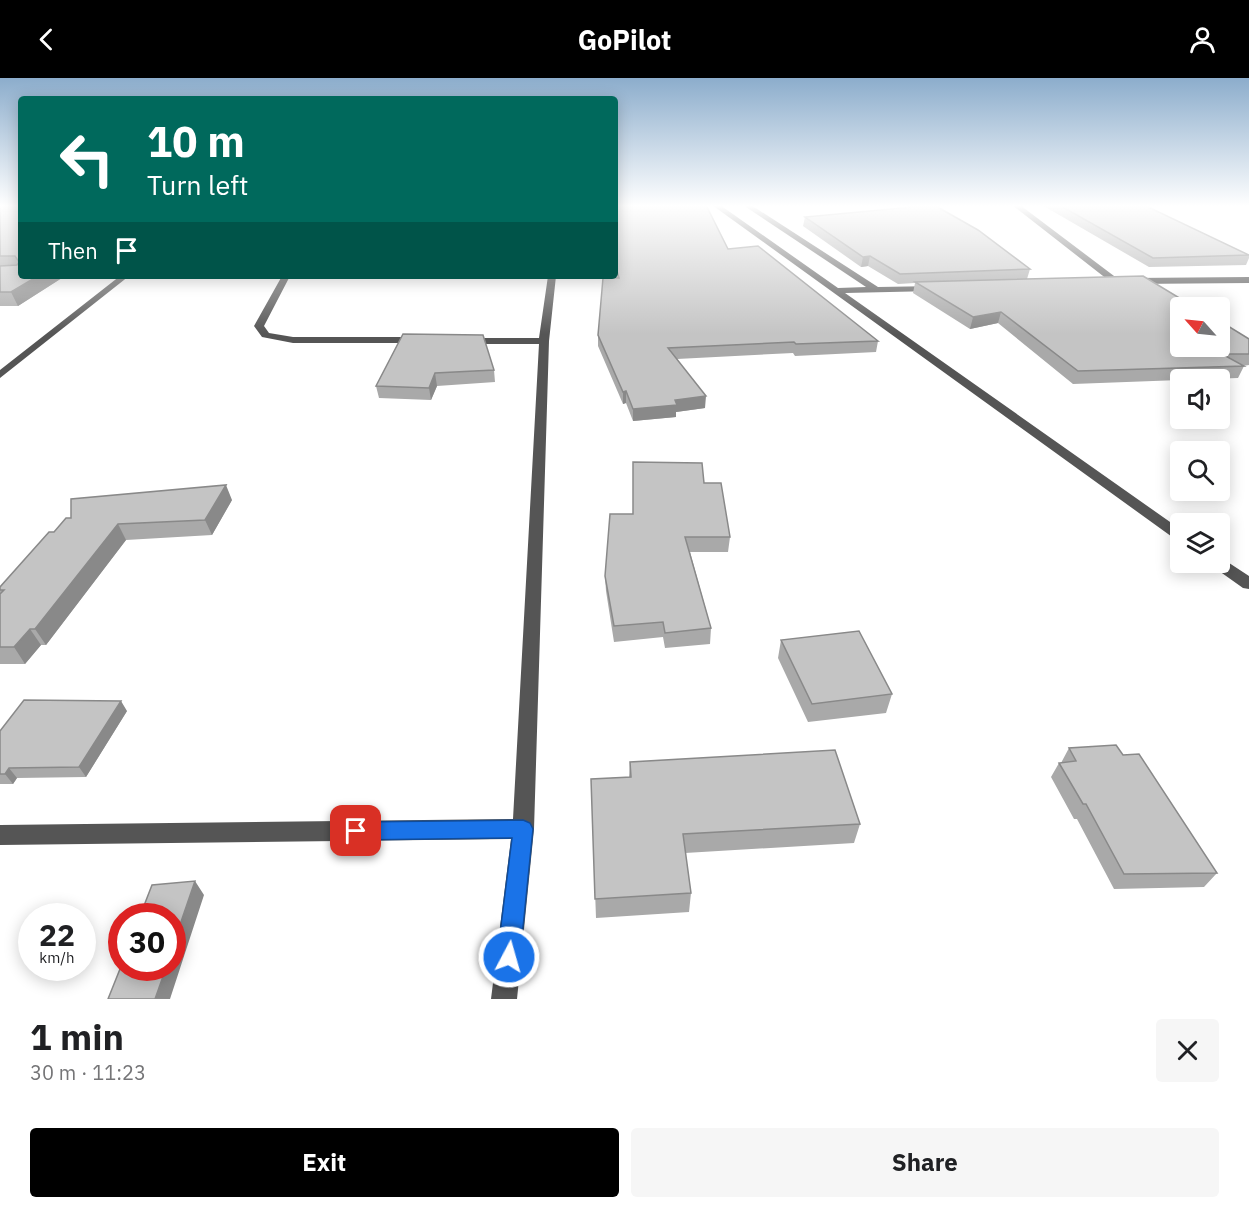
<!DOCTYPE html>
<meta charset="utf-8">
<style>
body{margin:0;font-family:"IBM Plex Sans",sans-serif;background:#f6f6f6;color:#202124;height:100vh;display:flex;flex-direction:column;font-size:22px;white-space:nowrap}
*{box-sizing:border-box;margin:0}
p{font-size:20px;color:#757577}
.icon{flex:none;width:33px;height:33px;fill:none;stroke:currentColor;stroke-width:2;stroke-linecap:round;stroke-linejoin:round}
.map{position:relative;height:921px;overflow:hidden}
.side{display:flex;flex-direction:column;background:#fff;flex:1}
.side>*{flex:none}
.banner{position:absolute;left:18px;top:18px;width:600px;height:183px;border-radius:6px;box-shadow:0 3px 15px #0003;background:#00695c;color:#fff;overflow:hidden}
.needle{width:39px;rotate:297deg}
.controls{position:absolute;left:1170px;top:219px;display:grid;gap:12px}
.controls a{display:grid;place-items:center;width:60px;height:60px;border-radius:6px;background:#fff;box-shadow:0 3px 15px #0003;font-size:30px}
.speed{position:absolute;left:18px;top:825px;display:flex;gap:12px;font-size:30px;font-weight:700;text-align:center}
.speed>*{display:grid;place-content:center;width:78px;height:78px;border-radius:50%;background:#fff;box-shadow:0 3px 15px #0003;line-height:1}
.speed small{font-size:15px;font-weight:400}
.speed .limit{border:9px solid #d22;background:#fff;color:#111}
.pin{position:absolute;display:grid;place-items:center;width:51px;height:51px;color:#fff;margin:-26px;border-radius:12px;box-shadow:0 3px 9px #0006}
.me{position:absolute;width:66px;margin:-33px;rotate:6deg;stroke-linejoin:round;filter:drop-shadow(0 0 4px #0008)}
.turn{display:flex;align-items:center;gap:21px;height:126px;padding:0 30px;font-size:27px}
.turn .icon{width:78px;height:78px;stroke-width:2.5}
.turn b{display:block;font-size:42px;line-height:51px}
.then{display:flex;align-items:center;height:57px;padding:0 30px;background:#0003;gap:12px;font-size:22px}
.round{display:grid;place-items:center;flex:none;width:63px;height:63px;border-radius:6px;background:#f6f6f6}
.summary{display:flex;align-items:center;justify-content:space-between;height:102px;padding:0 30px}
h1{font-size:36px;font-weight:700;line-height:45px}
.cta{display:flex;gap:12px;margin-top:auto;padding:12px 30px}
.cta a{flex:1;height:69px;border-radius:6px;background:#000;color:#fff;font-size:24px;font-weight:700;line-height:69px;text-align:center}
.cta a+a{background:#f6f6f6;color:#202124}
header{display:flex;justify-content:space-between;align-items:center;height:78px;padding:0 30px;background:#000;color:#fff;font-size:27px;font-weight:700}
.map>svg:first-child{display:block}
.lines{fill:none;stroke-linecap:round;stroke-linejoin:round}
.minor{fill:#555;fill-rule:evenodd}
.wall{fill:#a9a9a9}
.shaded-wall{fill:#898989}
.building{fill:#c4c4c4;stroke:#898989;stroke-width:1.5}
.route{fill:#1a73e8;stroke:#114b97;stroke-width:1.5}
</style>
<header><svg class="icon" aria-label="back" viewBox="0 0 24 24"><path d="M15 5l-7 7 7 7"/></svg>GoPilot<svg class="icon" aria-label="person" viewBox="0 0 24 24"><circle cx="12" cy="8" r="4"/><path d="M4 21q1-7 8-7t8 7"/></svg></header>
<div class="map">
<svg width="1249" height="921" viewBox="0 0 1249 921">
<rect width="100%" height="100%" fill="#fff"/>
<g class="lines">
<path class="minor" d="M 712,127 L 720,127 L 838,210 L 866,209 L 743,127 L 751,127 L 878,209 L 937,208 L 937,212 L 934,213 L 845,215 L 1180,451 L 1180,462 L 1175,461 Z
M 1012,127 L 1020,127 L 1118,201 L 1118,205 L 1112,205 Z
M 120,198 L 129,198 L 0,300 L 0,292 Z
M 282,198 L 290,198 L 264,248 L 269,255 L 293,259 L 419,259 L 424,262 L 419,265 L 293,265 L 262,259 L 254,248 Z
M 548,198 L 556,198 L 549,263 L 534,751 L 517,921 L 491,921 L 511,761 L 0,767 L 0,747 L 513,741 L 539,266 L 464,266 L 459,263 L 464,260 L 539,260 Z
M 1249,199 L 1249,205 L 1132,206 L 1128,203 L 1132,200 Z
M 1220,479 L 1249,498 L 1249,511 L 1243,510 L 1212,488 L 1211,484 L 1220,484 Z"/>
</g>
<path class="wall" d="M 0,127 L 21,127 L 21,198 L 65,198 L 18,228 L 0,228 Z
M 615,127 L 728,171 L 878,263 L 876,274 L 795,278 L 793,275 L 677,281 L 705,330 L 676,334 L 676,339 L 633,343 L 626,325 L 623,326 L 598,268 L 598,257 L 616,200 L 615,195 Z
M 1042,127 L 1144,127 L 1249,177 L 1249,180 L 1246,187 L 1149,189 Z
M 805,139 L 1030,191 L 1027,201 L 1249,261 L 1249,287 L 1243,288 L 1244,288 L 1238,300 L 1180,302 L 1073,306 L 998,245 L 970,251 L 913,215 L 915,205 L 898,206 L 868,188 L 861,189 L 803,148 Z
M 403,256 L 494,292 L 495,304 L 437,308 L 431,322 L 379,320 L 376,308 Z
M 704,405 L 730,459 L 728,474 L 690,474 L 711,550 L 710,566 L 665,570 L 663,559 L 614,564 L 606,513 L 605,498 L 633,436 Z
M 232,422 L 212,457 L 126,462 L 46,567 L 41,567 L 25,586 L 0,586 L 0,509 L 54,454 Z
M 781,562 L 892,616 L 886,635 L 808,644 L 778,580 Z
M 127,633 L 86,699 L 17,700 L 13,706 L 0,706 L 0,653 Z
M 1069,670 L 1123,677 L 1217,795 L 1204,809 L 1114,811 L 1077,741 L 1074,741 L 1051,699 L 1059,685 L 1061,685 Z
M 630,684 L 860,746 L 854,765 L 685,775 L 691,815 L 689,834 L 596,840 L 591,701 L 629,699 Z"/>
<path class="shaded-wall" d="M 870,178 L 868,188 L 861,189 L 863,179 Z
M 38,198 L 65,198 L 18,228 L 11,214 Z
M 1001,234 L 998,245 L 970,251 L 973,239 Z
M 435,295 L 437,308 L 431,322 L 429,310 Z
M 626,313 L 626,325 L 623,326 L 623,314 Z
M 706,318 L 705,330 L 676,334 L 676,339 L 633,343 L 633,331 L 675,322 Z
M 226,407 L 232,422 L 212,457 L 205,442 Z
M 118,446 L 126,462 L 46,567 L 35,551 Z
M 30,551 L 41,567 L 25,586 L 14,569 Z
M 121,623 L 127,633 L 86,699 L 79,689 Z
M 9,690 L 17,700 L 13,706 L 5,696 Z
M 195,803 L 204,817 L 170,921 L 155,921 L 166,890 L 172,890 L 172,870 Z"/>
<path class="building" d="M 0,127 L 21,127 L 21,198 L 38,198 L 11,214 L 0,214 L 0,188 L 17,187 L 19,184 L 15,178 L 0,178 Z
M 615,127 L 706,127 L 728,171 L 758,168 L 878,263 L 796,266 L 794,264 L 668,270 L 706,318 L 675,322 L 677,327 L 633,331 L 626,313 L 623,314 L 598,257 L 603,200 L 619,200 L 615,186 Z
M 934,127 L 978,152 L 1030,191 L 900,196 L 870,178 L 863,179 L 805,139 Z
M 1059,127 L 1144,127 L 1249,177 L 1153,180 Z
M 1143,198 L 1196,230 L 1180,230 L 1180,268 L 1220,268 L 1220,243 L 1249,261 L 1249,276 L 1222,276 L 1244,288 L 1078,293 L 1001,234 L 973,239 L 915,204 Z
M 403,256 L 483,257 L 494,292 L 435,295 L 429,310 L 376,308 Z
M 633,384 L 702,385 L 704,405 L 721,405 L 730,459 L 685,459 L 711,550 L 665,555 L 663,544 L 614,548 L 605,498 L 610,436 L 633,436 Z
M 226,407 L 205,442 L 118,446 L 35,551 L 30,551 L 14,569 L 0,569 L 0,516 L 4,512 L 0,512 L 0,509 L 49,454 L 54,454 L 66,440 L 71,440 L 71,421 Z
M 859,553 L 892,616 L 812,626 L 781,562 Z
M 24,622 L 121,623 L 79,689 L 9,690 L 5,696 L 0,696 L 0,653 Z
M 1116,667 L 1123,677 L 1139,676 L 1217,795 L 1124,796 L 1086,726 L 1083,726 L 1059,685 L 1076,683 L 1069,670 Z
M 835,672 L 860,746 L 683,756 L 691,815 L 595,821 L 591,701 L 631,699 L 630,684 Z
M 195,803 L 172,870 L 172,838 L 140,838 L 152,807 Z
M 122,886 L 122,890 L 166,890 L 155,921 L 108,921 Z"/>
<linearGradient id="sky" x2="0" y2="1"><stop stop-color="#8cadcc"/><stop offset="0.5" stop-color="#fff"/><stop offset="1" stop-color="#fff" stop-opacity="0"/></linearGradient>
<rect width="1249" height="256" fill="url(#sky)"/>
<path class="route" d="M 523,742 L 530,745 L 533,751 L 520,879 L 517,887 L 509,890 L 501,887 L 497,879 L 512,760 L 356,762 L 349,759 L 346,753 L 349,746 L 356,744 Z"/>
</svg>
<div class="controls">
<a><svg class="needle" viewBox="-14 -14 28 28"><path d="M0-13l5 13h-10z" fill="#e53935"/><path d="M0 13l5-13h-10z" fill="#757577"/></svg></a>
<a><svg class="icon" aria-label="sound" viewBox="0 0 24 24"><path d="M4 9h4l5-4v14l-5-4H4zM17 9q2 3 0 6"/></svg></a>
<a><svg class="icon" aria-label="search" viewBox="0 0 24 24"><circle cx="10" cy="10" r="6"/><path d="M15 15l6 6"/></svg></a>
<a><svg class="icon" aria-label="layers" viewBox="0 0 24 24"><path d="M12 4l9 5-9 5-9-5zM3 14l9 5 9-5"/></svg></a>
</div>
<div class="speed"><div>22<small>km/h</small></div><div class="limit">30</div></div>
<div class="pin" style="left:356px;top:753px;background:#d93025"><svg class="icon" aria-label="arrive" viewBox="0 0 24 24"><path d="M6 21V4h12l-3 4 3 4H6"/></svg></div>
<svg class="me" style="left:509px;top:879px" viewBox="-20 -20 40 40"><circle r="17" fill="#1a73e8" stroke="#fff" stroke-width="3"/><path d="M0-11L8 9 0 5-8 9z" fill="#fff"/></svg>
<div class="banner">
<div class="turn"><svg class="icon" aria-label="left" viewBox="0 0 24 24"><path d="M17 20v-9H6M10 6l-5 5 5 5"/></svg><div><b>10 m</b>Turn left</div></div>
<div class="then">Then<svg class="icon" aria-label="arrive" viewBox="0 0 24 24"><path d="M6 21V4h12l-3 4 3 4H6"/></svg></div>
</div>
</div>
<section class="side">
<div class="summary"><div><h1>1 min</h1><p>30 m · 11:23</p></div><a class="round"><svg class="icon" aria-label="close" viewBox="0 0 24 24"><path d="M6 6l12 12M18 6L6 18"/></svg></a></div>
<div class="cta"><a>Exit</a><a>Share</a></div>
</section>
